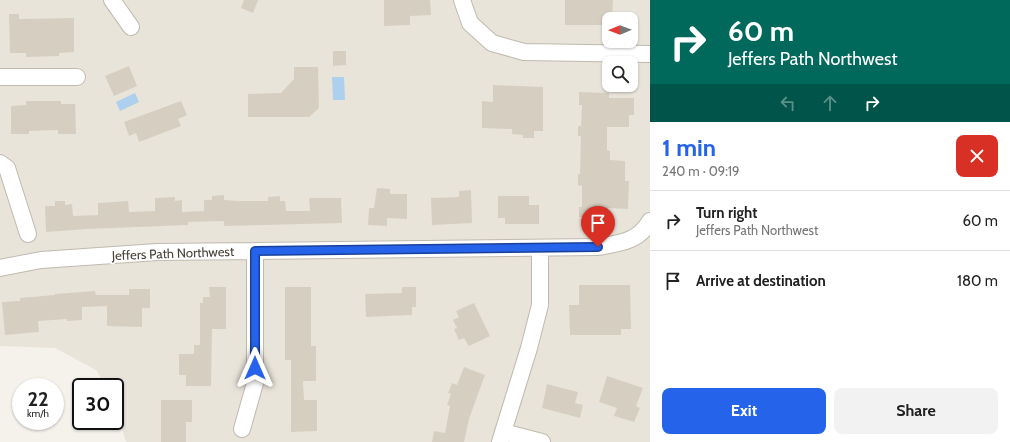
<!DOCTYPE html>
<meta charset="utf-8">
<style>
body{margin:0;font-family:Cabin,sans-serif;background:#f2f2f2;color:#222;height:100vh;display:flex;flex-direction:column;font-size:15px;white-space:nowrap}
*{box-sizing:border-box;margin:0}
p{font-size:13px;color:#767676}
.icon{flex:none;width:22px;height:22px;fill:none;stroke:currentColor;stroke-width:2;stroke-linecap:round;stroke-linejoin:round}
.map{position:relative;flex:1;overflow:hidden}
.sheet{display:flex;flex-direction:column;background:#fff;width:360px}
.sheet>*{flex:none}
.top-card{background:#00695c;color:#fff;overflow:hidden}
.needle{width:26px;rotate:269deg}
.fabs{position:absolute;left:602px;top:12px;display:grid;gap:8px}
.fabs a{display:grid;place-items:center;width:36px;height:36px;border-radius:8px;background:#fff;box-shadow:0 1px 3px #0004;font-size:20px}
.speed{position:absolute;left:12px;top:378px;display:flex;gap:8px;font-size:20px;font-weight:700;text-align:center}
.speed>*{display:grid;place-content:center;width:52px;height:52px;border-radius:50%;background:#fff;box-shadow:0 1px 3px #0004;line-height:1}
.speed small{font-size:10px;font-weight:400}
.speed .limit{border:2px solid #111;border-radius:6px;background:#fff;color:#111}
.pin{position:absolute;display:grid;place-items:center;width:34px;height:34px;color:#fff;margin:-41px -17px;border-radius:50% 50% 50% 0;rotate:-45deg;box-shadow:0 0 4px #0007}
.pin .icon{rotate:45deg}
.me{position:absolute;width:44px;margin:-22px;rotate:0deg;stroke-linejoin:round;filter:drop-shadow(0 0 3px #0008)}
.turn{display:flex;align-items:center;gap:14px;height:84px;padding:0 12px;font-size:18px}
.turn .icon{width:52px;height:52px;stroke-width:2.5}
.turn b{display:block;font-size:28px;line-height:34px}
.lanes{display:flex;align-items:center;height:38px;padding:0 12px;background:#0003;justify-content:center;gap:20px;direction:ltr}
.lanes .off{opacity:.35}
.round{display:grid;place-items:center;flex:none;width:42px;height:42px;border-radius:8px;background:#f2f2f2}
.overview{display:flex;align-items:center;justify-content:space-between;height:68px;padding:0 12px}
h1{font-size:24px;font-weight:700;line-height:30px;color:#2563eb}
.cta{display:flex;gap:8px;margin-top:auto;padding:8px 12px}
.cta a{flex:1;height:46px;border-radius:8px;background:#2563eb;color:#fff;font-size:16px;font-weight:700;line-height:46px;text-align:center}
.cta a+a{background:#f2f2f2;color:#222}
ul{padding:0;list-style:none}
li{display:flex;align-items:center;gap:12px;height:60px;padding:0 12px;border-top:1px solid #e0e0e0}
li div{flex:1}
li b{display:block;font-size:15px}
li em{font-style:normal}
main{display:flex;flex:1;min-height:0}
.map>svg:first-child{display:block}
.residential{fill:#e8e4da;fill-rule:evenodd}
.water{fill:#acd0ed}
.building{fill:#d6cfc1}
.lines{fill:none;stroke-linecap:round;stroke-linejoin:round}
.minor-casing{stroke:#c0baae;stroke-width:18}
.minor{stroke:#fff;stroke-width:16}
.route-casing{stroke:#184099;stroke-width:10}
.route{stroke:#2563eb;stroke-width:7}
.labels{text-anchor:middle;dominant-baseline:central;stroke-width:3.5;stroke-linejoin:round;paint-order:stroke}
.street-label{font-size:13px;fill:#494339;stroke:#fff}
</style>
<main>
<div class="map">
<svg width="650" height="442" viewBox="0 0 650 442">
<rect width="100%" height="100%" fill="#f5f2ec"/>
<path class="residential" d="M 0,0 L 650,0 L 650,442 L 126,442 L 115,405 L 115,387 L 106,387 L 96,370 L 55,348 L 0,346 ZM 609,19 L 631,19 L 631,41 L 609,41 ZM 609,63 L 631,63 L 631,85 L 609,85 Z"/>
<path class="water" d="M 332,77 L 344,77 L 345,100 L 333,100 Z
M 135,93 L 139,102 L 120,111 L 116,102 Z"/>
<path class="building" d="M 244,0 L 258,0 L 253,13 L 241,8 Z
M 384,0 L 430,0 L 431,15 L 410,16 L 410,25 L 384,26 Z
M 565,0 L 613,0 L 612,19 L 609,19 L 609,25 L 565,25 Z
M 9,14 L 19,14 L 19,19 L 74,18 L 74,52 L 59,53 L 59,56 L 26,57 L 26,53 L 10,53 Z
M 333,51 L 346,51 L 346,65 L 333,66 Z
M 129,66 L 137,86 L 114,96 L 105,76 Z
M 294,67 L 318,67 L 319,108 L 309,117 L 248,117 L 248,94 L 281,93 L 294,79 Z
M 493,85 L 543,87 L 543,131 L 534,131 L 534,138 L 523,138 L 523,135 L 512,134 L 512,129 L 482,128 L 482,101 L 493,102 Z
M 579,92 L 609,93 L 609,98 L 634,98 L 634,115 L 629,115 L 629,127 L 607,127 L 607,150 L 610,151 L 610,160 L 625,161 L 625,181 L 629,181 L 628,209 L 608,208 L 607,218 L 579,217 L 579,207 L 582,207 L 582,186 L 578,185 L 578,174 L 580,174 L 581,136 L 578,136 L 578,126 L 581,126 L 582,105 L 579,105 Z
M 26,101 L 61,101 L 61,104 L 75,104 L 76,134 L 58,134 L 58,130 L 29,131 L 29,134 L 11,134 L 11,106 L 26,105 Z
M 181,101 L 187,115 L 178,119 L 181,126 L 139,142 L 136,133 L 129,136 L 124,122 Z
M 377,188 L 390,189 L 390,194 L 407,194 L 407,219 L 387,218 L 387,226 L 368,225 L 369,208 L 374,208 Z
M 471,190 L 472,223 L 432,225 L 431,198 L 459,197 L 459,191 Z
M 224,195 L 224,200 L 239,201 L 268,201 L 268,197 L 280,196 L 280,201 L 285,201 L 286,211 L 310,211 L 309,198 L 341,198 L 342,223 L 224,226 L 224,221 L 188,222 L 188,225 L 87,229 L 46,232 L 45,206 L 55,206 L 55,201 L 65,201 L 65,205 L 72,204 L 73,216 L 98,215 L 98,203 L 128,201 L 129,212 L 155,211 L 155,198 L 175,197 L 175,201 L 182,200 L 182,212 L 204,211 L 204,200 L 212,200 L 212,196 Z
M 498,196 L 529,196 L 529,205 L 539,205 L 539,224 L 505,224 L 505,218 L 498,218 Z
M 579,285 L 630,285 L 631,329 L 621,329 L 621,335 L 570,335 L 569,305 L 579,305 Z
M 209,287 L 226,287 L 226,329 L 212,329 L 211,386 L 186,386 L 186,375 L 179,375 L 179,354 L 194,354 L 194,345 L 200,345 L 200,303 L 203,303 L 203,297 L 210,297 Z
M 285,287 L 311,287 L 311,346 L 316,346 L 316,381 L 303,381 L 304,400 L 317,400 L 317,431 L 291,432 L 291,360 L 285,360 Z
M 402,287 L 416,287 L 416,307 L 412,307 L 412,315 L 366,317 L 365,294 L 402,293 Z
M 129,289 L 150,289 L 150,308 L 142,308 L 142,327 L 107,326 L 107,306 L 82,307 L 82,320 L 67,321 L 67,319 L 38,321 L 39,332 L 5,335 L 2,302 L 20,301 L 20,298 L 55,295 L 55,294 L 95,291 L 96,295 L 129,295 Z
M 474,303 L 490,336 L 469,346 L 464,338 L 459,340 L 454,329 L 457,328 L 453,320 L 459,317 L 456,311 Z
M 464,367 L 485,375 L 469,419 L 464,442 L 432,442 L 434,431 L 445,433 L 450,406 L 447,405 L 451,394 L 448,393 L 452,383 L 457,385 Z
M 607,376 L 643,388 L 636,406 L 640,408 L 634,422 L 614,416 L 617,408 L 599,402 Z
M 547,384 L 578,392 L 575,403 L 583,405 L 580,418 L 542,408 Z
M 161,400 L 192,400 L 192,422 L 186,422 L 186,442 L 161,442 Z"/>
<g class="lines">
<g class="minor-casing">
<path id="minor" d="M 112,0 L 131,27
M 462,0 L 470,23 L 492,43 L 524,52 L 650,54
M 0,77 L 77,77
M 0,163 L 7,168 L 28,234
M 0,268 L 41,260 L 157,252 L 598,247 C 620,243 638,242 650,221
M 242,429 L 255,383 L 255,251
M 503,432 L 542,442
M 500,442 L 529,348 L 540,305 L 540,248"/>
</g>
<use href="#minor" class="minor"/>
</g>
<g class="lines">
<g class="route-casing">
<path id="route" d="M 255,368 L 255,251 L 598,247"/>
</g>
<use href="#route" class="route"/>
</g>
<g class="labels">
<g class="street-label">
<text transform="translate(173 253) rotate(-2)">Jeffers Path Northwest</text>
</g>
</g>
</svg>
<div class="fabs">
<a><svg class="needle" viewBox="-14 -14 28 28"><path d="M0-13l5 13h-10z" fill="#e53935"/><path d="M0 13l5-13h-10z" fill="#767676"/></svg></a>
<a><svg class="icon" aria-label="search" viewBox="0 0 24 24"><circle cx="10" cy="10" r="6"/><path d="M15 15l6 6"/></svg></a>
</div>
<div class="speed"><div>22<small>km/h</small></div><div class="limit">30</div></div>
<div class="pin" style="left:598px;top:247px;background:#d93025"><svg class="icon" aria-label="arrive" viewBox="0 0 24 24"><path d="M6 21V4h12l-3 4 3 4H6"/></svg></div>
<svg class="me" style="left:255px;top:368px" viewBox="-20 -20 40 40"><path d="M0-17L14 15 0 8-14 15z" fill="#2563eb" stroke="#fff" stroke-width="4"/></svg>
</div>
<section class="sheet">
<div class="top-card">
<div class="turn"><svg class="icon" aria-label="right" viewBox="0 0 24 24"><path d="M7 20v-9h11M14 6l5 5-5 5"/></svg><div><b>60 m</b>Jeffers Path Northwest</div></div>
<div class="lanes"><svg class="icon off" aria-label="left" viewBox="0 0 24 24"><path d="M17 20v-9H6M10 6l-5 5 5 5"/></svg><svg class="icon off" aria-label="ahead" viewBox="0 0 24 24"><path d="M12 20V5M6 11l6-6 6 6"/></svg><svg class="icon" aria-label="right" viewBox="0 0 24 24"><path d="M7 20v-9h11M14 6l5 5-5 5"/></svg></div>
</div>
<div class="overview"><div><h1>1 min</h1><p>240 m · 09:19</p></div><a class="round" style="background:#d93025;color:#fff"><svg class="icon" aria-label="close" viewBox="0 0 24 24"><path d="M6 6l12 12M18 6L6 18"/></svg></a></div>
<ul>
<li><svg class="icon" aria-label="right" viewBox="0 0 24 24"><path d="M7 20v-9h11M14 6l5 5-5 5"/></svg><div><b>Turn right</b><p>Jeffers Path Northwest</p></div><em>60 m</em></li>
<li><svg class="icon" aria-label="arrive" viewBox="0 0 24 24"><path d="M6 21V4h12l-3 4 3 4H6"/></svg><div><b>Arrive at destination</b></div><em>180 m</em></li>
</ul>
<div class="cta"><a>Exit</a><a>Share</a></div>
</section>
</main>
